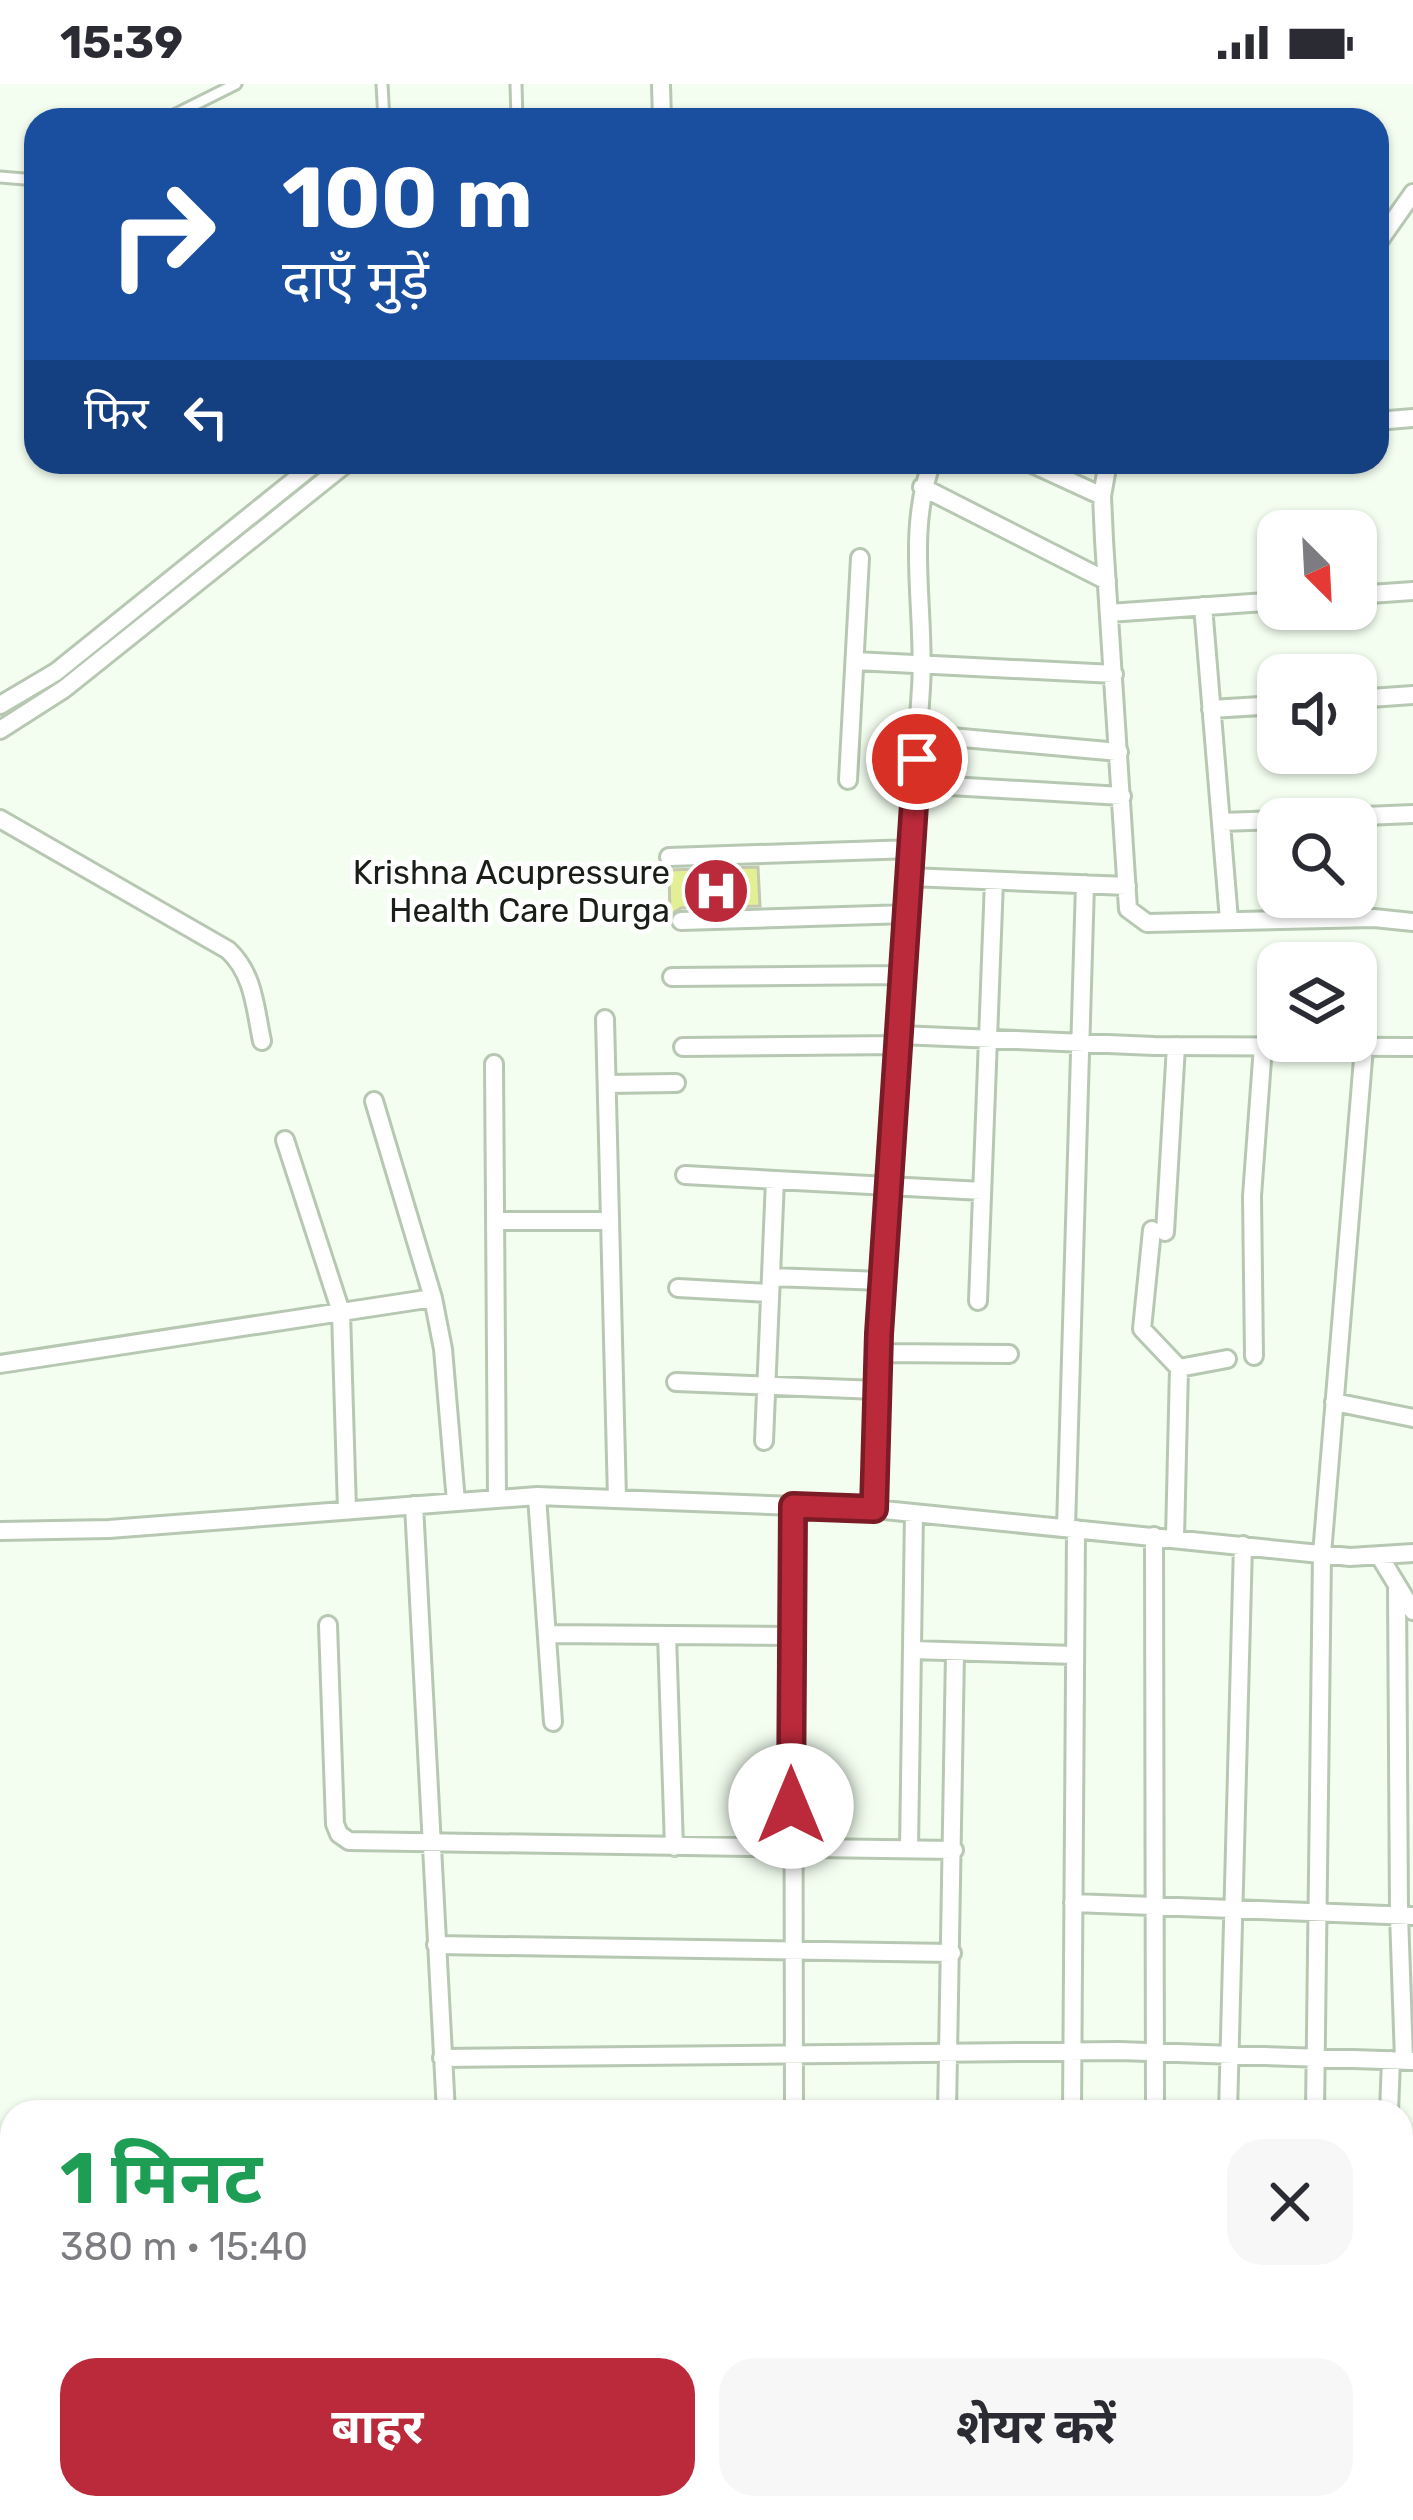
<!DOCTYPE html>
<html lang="hi">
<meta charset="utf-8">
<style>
body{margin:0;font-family:Rubik,"Noto Sans Devanagari",sans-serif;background:#f7f7f7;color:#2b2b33;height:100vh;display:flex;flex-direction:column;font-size:45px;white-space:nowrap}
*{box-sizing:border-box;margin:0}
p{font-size:39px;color:#7c7c81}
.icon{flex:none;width:66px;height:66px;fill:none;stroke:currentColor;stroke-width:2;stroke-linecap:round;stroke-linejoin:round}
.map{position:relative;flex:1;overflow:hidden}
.details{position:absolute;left:0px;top:2016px;width:1413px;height:420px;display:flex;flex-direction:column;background:#fff;border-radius:36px 36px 0 0;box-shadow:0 3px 9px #0004}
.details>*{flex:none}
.hud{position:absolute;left:24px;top:24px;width:1365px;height:366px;border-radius:36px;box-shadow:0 3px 9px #0004;background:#1a4fa0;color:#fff;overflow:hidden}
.needle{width:78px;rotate:156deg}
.buttons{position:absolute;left:1257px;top:426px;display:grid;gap:24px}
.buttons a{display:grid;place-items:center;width:120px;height:120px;border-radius:24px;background:#fff;box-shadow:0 3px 9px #0004;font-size:60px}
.pin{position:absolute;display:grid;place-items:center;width:102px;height:102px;color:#fff;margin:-51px;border:6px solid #fff;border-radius:50%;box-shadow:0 3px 12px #0007}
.me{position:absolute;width:132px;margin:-66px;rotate:0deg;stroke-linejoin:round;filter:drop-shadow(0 0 9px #0008)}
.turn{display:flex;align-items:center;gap:42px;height:252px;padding:0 60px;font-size:54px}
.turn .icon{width:156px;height:156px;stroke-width:2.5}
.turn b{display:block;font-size:84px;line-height:102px}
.then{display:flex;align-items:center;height:114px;padding:0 60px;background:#0003;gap:24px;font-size:45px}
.round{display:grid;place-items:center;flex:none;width:126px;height:126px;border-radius:36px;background:#f7f7f7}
.summary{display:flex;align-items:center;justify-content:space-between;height:204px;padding:0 60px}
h1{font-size:72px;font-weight:700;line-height:90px;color:#1e9e55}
.button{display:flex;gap:24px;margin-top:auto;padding:24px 60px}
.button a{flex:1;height:138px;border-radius:36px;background:#bb2a3b;color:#fff;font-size:48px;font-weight:700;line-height:138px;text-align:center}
.button a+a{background:#f7f7f7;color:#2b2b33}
.status{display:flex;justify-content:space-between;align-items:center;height:84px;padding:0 60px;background:#fff;direction:ltr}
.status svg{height:33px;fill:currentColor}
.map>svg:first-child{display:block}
.building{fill:#e3ef95;stroke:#c4c8ae;stroke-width:3}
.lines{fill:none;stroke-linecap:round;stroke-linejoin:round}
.service-casing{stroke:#b7c8b2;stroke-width:15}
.minor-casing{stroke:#b7c8b2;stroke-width:22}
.service{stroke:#fff;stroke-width:9}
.minor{stroke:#fff;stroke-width:16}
.route-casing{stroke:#7a1b26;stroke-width:30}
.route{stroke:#bb2a3b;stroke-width:21}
.labels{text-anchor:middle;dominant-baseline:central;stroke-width:10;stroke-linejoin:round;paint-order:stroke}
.poi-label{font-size:33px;fill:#191f17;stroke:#fff;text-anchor:end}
</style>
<div class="status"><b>15:39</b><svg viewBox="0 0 49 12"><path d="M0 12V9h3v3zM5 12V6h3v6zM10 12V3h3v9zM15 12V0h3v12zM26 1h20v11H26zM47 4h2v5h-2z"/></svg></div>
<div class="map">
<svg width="1413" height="2436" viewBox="0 0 1413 2436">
<rect width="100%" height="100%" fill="#f3fef0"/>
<path class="building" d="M 758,783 L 760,822 L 681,824 L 670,831 L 669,786 Z"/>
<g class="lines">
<g class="service-casing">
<path id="service" d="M 382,0 L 384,36
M 516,0 L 517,36
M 164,36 L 236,0
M 0,93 L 36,96"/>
</g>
<g class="minor-casing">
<path id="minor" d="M 661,0 L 662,36
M 1377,160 L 1413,109
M 1377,337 L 1413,334
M 1028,378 L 1102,412
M 1108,378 L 1102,412 L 1104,456 L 1128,825 L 1147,839 L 1374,834 L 1413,838
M 922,403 L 1107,497
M 1356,511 L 1413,507
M 1203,522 L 1229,836
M 1109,529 L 1278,517
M 855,577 L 1114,590
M 1356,615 L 1413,611
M 0,621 L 56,588 L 317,378
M 1211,625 L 1278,621
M 0,646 L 64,605 L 348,378
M 918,650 L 1119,668
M 848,696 L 860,474
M 916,700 L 1122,712
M 0,735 L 228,866 C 254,890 255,924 262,957
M 1292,735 L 1413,730
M 1221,738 L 1278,736
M 669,773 L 912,765
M 910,793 L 1127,802
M 681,837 L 908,830
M 672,893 L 904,891
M 605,935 L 617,1415
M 900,951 L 1154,962 L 1413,963
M 683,963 L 899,961
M 494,980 L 497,1415
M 607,1000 L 676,999
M 374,1017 L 433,1214 L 443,1265 L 456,1418
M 285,1056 L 341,1228 L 347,1426
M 685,1091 L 982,1107
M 495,1137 L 610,1137
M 1152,1146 L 1142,1245 L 1179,1284 L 1227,1275
M 1165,1148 L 1176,962
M 771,1193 L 883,1197
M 678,1204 L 770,1209
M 978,1217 L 994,797
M 879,1269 L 1009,1270
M 1254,1272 L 1252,1112 L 1263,962
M 0,1280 L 433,1214
M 676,1298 L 878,1306
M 1334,1318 L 1413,1334
M 764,1357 L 775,1096
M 537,1412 L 553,1638
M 414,1421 L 446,2028
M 793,1422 L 794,2028
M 874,1425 C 882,1151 903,878 921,604 C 926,530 905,449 932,378
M 1066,1444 L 1085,800
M 0,1447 L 109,1445 L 537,1412 L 874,1425 L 1350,1473 L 1413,1469
M 1154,1452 L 1155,2028
M 1175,1454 L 1179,1284
M 1380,1473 L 1413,1527
M 1397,1501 L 1399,1831 L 1404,1976
M 328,1541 L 335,1740 L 339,1750 L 349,1757 L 954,1766
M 547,1550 L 792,1552
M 667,1551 L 674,1763
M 912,1566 L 1075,1571
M 909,1765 L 914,1429
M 1073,1819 L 1413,1832
M 436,1861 L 952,1869
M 442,1974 L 1119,1967 L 1413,1977
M 947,2028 L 955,1568
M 1072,2028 L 1076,1445
M 1228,2028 L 1243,1461
M 1315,2028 L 1322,1470 L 1364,963
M 1389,2028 L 1391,1976
M 1401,2100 L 1413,2100
M 0,2123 L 12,2127
M 1401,2223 L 1413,2223
M 1401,2354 L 1411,2371 L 1413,2395
M 337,2424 L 338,2436
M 478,2424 L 481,2436
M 565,2424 L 569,2436
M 631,2424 L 634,2436
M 719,2424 L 723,2436
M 812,2424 L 816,2436
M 966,2424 L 967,2436
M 72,2436 L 74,2424
M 750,2436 L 791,2424"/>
</g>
<use href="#service" class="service"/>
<use href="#minor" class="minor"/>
</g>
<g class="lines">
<g class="route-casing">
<path id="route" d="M 791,1722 L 793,1422 L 874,1425 L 879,1250 L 917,675"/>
</g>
<use href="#route" class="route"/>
</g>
<defs>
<g id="hospital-disc" transform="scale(3.45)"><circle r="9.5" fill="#bb2a3b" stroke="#fff"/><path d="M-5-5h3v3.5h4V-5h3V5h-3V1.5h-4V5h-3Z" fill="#fff"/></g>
</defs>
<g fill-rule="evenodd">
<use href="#hospital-disc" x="716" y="807"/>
</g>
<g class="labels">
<g class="poi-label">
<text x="670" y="788">Krishna Acupressure<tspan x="670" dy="38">Health Care Durga</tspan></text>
</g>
</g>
</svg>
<div class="buttons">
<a><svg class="needle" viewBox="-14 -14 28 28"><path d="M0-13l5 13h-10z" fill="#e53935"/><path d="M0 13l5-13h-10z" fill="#7c7c81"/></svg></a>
<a><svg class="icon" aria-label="sound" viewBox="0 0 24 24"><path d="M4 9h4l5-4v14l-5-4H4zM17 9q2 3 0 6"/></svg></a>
<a><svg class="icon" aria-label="search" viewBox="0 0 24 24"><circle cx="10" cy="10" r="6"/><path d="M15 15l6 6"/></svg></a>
<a><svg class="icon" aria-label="layers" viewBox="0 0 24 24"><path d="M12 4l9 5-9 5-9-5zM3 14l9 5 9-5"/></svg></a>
</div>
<div class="pin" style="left:917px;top:675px;background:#d93025"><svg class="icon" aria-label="arrive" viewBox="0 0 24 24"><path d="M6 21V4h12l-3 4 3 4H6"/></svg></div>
<svg class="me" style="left:791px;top:1722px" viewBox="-20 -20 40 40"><circle r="19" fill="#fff"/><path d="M0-13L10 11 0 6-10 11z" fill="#bb2a3b"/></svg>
<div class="hud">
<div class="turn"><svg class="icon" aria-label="right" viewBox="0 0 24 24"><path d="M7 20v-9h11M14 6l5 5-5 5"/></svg><div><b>100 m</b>दाएँ मुड़ें</div></div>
<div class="then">फिर<svg class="icon" aria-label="left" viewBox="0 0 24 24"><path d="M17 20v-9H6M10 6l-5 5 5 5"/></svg></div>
</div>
<section class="details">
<div class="summary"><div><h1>1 मिनट</h1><p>380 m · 15:40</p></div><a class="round"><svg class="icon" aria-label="close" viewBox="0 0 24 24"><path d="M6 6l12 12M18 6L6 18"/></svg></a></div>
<div class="button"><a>बाहर</a><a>शेयर करें</a></div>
</section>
</div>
